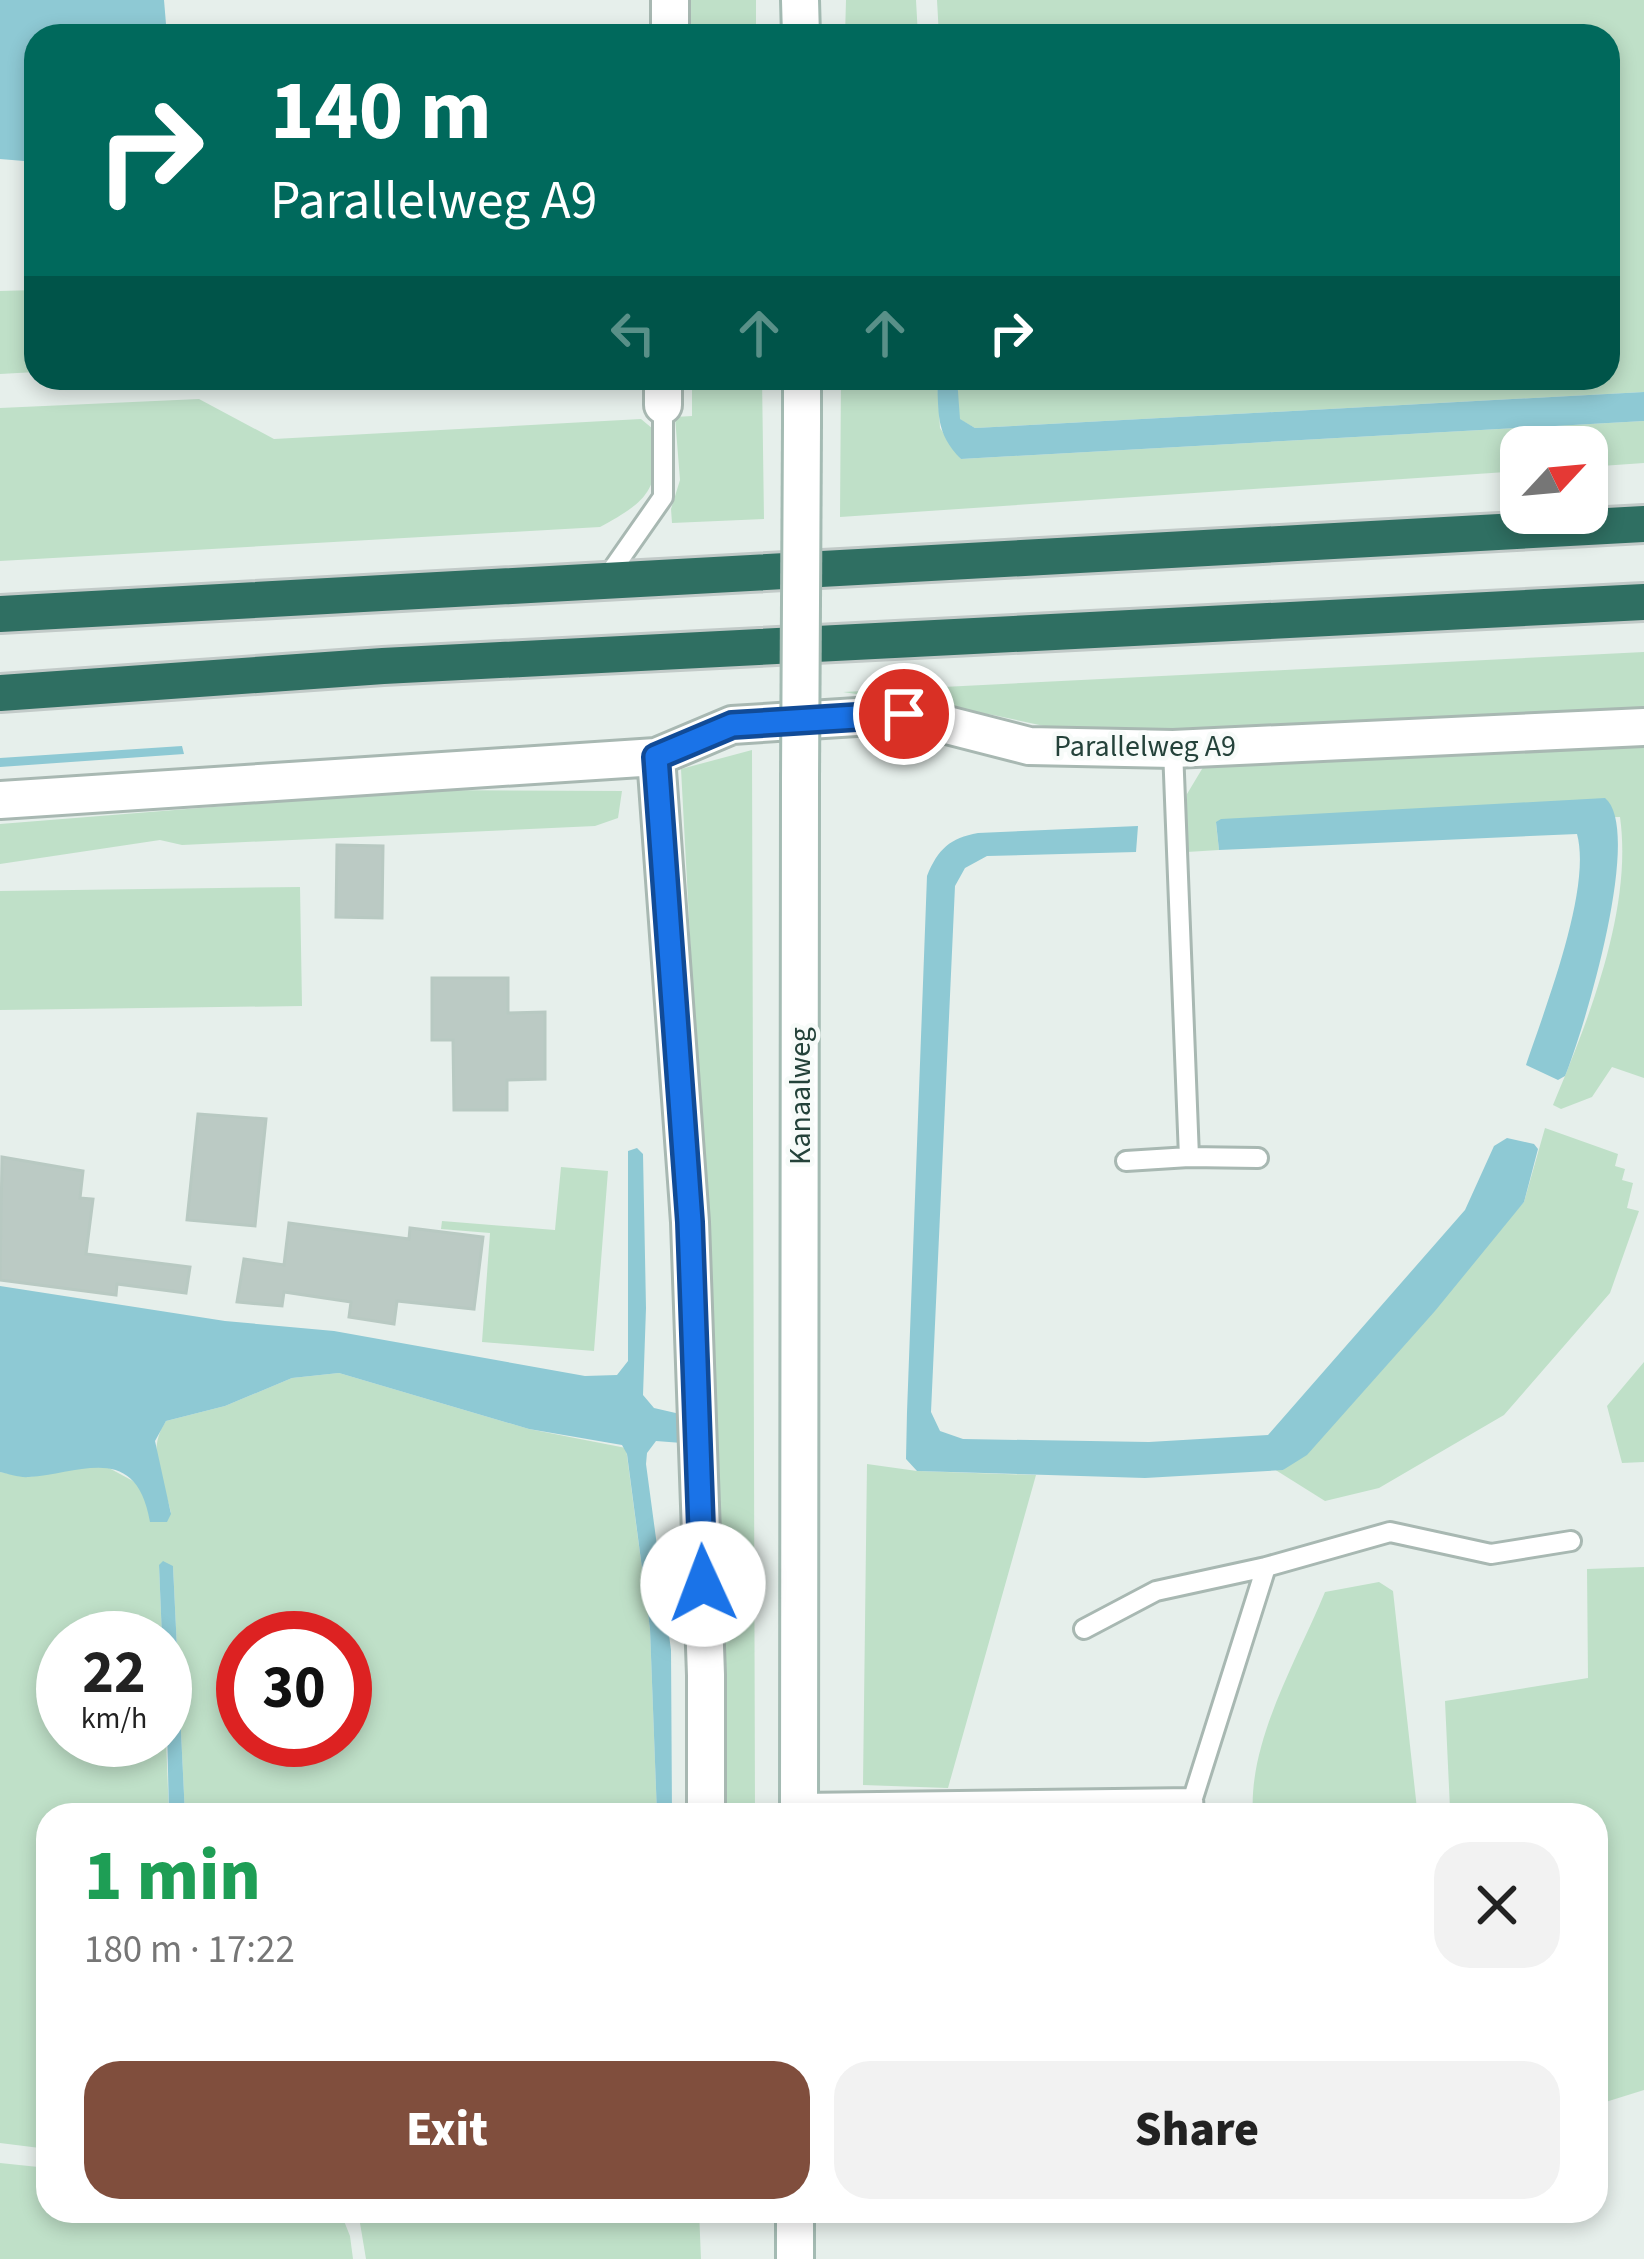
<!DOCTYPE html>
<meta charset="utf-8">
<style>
body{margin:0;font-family:"Source Sans 3",sans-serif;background:#f2f2f2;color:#222;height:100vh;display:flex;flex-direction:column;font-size:45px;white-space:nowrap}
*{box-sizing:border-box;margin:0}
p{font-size:39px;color:#767676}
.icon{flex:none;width:66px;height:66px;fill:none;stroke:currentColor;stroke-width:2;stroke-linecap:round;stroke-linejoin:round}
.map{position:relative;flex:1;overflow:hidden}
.drawer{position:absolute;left:36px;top:1803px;width:1572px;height:420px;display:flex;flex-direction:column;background:#fff;border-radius:36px;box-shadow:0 6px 18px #0003}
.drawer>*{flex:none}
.guide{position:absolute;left:24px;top:24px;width:1596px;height:366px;border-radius:36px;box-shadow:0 6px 18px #0003;background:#00695c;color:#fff;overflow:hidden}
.needle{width:78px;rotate:64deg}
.fabs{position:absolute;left:1500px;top:426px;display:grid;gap:24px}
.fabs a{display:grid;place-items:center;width:108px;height:108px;border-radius:24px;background:#fff;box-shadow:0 6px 18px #0003;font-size:60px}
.speed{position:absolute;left:36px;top:1611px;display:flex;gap:24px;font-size:60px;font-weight:700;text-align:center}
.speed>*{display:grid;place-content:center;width:156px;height:156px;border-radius:50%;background:#fff;box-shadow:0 6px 18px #0003;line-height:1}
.speed small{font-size:30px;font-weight:400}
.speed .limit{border:18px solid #d22;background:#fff;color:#111}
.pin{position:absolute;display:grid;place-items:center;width:102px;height:102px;color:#fff;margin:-51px;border:6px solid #fff;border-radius:50%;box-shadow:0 3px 12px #0007}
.me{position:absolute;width:132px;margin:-66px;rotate:358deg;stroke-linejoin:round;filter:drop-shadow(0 0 9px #0008)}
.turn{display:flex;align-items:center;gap:42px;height:252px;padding:0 48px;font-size:54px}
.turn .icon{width:156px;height:156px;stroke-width:2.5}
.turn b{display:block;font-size:84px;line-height:102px}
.lanes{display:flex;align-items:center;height:114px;padding:0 48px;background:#0003;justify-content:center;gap:60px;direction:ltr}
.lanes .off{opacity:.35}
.round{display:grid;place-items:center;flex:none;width:126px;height:126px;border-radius:36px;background:#f2f2f2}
.overview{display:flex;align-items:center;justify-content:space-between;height:204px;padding:0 48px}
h1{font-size:72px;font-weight:800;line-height:90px;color:#1e9e55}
.action{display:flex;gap:24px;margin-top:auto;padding:24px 48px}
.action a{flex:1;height:138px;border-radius:36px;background:#804e3d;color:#fff;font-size:48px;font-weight:800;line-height:138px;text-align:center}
.action a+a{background:#f2f2f2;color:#222}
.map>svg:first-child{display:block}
.green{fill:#bfe0c8;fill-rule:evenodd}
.water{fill:#8ec9d4}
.building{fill:#bbcac4;stroke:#b8c9c2;stroke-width:3}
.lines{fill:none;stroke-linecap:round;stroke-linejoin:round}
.lane-casing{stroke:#a8b8b2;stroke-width:24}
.street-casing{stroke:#a8b8b2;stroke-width:42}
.secondary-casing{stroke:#a4bbb3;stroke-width:42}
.highway-casing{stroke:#c2cac8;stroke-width:42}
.lane{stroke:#fff;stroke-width:18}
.street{stroke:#fff;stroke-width:36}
.secondary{stroke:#fff;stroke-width:36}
.highway{stroke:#2f6f62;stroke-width:36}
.secondary-bridge-casing{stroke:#a4bbb3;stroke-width:42;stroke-linecap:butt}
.secondary-bridge{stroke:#fff;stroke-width:36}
.route-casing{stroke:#114b97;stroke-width:30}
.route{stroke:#1a73e8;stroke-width:21}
.labels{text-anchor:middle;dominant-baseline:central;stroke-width:9;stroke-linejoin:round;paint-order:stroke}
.street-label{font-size:30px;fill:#24423a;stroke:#f7fbf9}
</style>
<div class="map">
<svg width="1644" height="2259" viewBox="0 0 1644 2259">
<rect width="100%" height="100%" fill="#e6efeb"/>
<path class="green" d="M 689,0 L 756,0 L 756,36 L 689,36 Z
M 846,0 L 916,0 L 918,36 L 845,36 Z
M 937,0 L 1644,0 L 1644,392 L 975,428 L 959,419 L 957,378 L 1608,378 L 1608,36 L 939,36 Z
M 36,290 L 36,372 L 0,374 L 0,291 Z
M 692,378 L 762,378 L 764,519 L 672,523 L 671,509 L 680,480 L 675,417 L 692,416 Z
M 841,378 L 937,378 L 940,428 L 961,459 L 1644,421 L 1644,463 L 1587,467 L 1587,447 L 1521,447 L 1521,471 L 840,517 Z
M 199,399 L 274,439 L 641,419 L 653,429 C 661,488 650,500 600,527 L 0,561 L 0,408 Z
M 1644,652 L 1644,712 L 1603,715 L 1077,733 L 993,715 L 843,692 Z
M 1644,736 L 1644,1078 L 1612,1067 L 1592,1097 L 1561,1109 L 1553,1105 C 1588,1021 1633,910 1620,817 L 1216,823 L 1219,850 L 1187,852 L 1187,794 L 1208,759 Z
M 752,750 L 755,1815 L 720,1815 L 715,1406 L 681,769 Z
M 424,790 L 622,791 L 618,818 L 595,826 L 182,845 L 160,840 L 0,864 L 0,824 Z
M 300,887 L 302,1006 L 0,1010 L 0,891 Z
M 1545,1128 L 1618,1154 L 1615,1166 L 1625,1169 L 1622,1180 L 1633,1183 L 1627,1208 L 1639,1211 L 1610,1293 L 1504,1415 L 1379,1488 L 1325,1501 L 1274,1469 L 1283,1470 L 1524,1202 Z
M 561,1167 L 608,1171 L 594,1351 L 482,1342 L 490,1233 L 441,1229 L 442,1221 L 555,1230 Z
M 1644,1362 L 1644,1462 L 1622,1463 L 1607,1406 Z
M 339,1373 L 529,1429 L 626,1448 L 650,1629 L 657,1815 L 185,1815 L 173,1566 L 159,1565 L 162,1638 L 63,1638 L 63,1740 L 165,1740 L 165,1714 L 169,1815 L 48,1815 L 48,2149 L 0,2143 L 0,1472 L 29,1477 L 85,1466 L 109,1468 L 133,1481 L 171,1513 C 164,1480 145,1452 166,1421 L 225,1406 L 292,1378 ZM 243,1638 L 345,1638 L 345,1740 L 243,1740 Z
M 867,1464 L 917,1471 L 1036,1475 L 948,1788 L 863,1785 Z
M 1644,1567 L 1644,2090 L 1596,2105 L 1596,1815 L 1253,1815 C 1248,1741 1297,1660 1325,1592 L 1379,1582 L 1393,1591 L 1417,1809 L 1450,1809 L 1445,1701 L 1588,1678 L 1587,1569 Z
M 0,2163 L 48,2168 L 48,2211 L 340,2211 L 350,2236 L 353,2259 L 0,2259 Z
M 358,2211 L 699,2211 L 701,2259 L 366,2259 Z"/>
<path class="water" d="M 0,0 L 164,0 L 167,36 L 36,36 L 36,162 L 0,159 Z
M 937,378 L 957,378 L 960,419 L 975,428 L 1644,392 L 1644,421 L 961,459 C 935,433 939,413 937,378 Z
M 182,746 L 184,754 L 0,767 L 0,758 Z
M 1605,798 C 1644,830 1584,1030 1565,1076 L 1558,1080 L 1526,1065 C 1545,1008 1592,889 1577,834 L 1219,850 L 1216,822 L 1221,819 Z
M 1138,826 L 1136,852 L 987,856 L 965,868 L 955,886 L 931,1412 L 940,1431 L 963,1439 L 1149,1442 L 1268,1435 L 1465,1210 L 1494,1146 L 1507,1138 L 1534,1144 L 1538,1149 L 1524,1202 L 1435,1311 L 1307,1455 L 1283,1470 L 1145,1478 L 917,1471 L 906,1459 L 907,1412 L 927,876 C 938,849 950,838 978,833 Z
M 637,1148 L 643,1154 L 646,1308 L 643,1395 L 654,1408 L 680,1414 L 682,1443 L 656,1441 L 647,1453 L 646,1464 L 671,1650 L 672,1815 L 657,1815 L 650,1629 L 627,1454 L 622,1445 L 529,1429 L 339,1373 L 292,1378 L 225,1406 L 166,1421 L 155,1441 L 171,1514 L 167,1522 L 150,1522 C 136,1441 80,1474 29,1477 C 20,1478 9,1474 0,1472 L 0,1286 L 225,1321 L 334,1331 L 585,1376 L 617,1375 L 628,1361 L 628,1151 Z
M 163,1561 L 173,1566 L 185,1815 L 169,1815 L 165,1638 L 162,1638 L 159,1565 Z"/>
<path class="building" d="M 333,378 L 475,378 L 475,384 L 333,386 Z
M 475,378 L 577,378 L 577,384 L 475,384 Z
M 337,845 L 383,846 L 382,918 L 336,917 Z
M 432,978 L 508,978 L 508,1013 L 545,1012 L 545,1079 L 507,1080 L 507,1110 L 454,1110 L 453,1040 L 432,1040 Z
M 198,1114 L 266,1119 L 255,1226 L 187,1220 Z
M 2,1157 L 83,1171 L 80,1198 L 93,1199 L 86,1254 L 190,1267 L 186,1293 L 117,1284 L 116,1295 L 0,1280 Z
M 289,1223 L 409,1239 L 410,1228 L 483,1237 L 474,1309 L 397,1301 L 394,1324 L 349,1317 L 351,1302 L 284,1292 L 282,1306 L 237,1302 L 244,1259 L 284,1265 Z"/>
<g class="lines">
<g class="lane-casing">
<path id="lane" d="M 605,580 L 663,497 L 663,405
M 1173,749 L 1189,1157 L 1258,1158
M 1126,1161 L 1189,1157
M 1084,1629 L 1156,1591 L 1266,1567
M 1193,1798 L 1266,1567 L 1390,1532 L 1491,1554 L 1571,1541
M 799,1803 L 1193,1798 L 1194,1815"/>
</g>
<g class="street-casing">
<path id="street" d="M 670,36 L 670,0
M 663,405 L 663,378
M 656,757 L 690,1222 L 706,1675 L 706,1815
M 0,800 L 656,757 L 732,725 L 904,714 L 1029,746 L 1173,749 L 1644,727"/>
</g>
<g class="secondary-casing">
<path id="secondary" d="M 800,0 L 801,36
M 802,424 L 802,378
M 799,1815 L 800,780
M 795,2211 L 795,2259"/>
</g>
<g class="highway-casing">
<path id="highway" d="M 0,614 L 1644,524
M 0,693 L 383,666 L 1644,602"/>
</g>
<use href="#lane" class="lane"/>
<use href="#street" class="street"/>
<use href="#secondary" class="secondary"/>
<use href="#highway" class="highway"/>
<g class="secondary-bridge-casing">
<path id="secondary-bridge" d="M 800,780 L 802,424"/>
</g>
<use href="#secondary-bridge" class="secondary-bridge"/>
</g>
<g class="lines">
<g class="route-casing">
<path id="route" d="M 703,1584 L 690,1222 L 656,757 L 732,725 L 904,714"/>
</g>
<use href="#route" class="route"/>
</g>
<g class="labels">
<g class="street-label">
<text x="1145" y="746">Parallelweg A9</text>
<text transform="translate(800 1096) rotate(-90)">Kanaalweg</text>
</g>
</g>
</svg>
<div class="fabs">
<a><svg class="needle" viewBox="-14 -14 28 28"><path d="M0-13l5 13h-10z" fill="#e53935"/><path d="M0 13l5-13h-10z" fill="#767676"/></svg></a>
</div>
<div class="speed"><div>22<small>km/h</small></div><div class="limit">30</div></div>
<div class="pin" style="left:904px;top:714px;background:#d93025"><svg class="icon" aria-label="arrive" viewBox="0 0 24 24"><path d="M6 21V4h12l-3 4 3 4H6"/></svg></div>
<svg class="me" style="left:703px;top:1584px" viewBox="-20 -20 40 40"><circle r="19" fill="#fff"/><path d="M0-13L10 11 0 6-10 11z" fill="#1a73e8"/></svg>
<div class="guide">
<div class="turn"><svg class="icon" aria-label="right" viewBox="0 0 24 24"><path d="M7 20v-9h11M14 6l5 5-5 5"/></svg><div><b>140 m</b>Parallelweg A9</div></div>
<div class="lanes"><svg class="icon off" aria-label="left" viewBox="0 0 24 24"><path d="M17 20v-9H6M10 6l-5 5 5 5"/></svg><svg class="icon off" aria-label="ahead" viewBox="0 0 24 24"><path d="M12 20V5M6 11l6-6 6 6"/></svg><svg class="icon off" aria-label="ahead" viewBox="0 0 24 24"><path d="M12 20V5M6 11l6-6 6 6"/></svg><svg class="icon" aria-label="right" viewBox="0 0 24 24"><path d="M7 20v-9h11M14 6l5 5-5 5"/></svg></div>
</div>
<section class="drawer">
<div class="overview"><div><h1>1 min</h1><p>180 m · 17:22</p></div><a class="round"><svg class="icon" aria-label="close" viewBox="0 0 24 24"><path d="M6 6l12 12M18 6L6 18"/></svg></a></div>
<div class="action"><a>Exit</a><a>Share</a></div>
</section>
</div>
